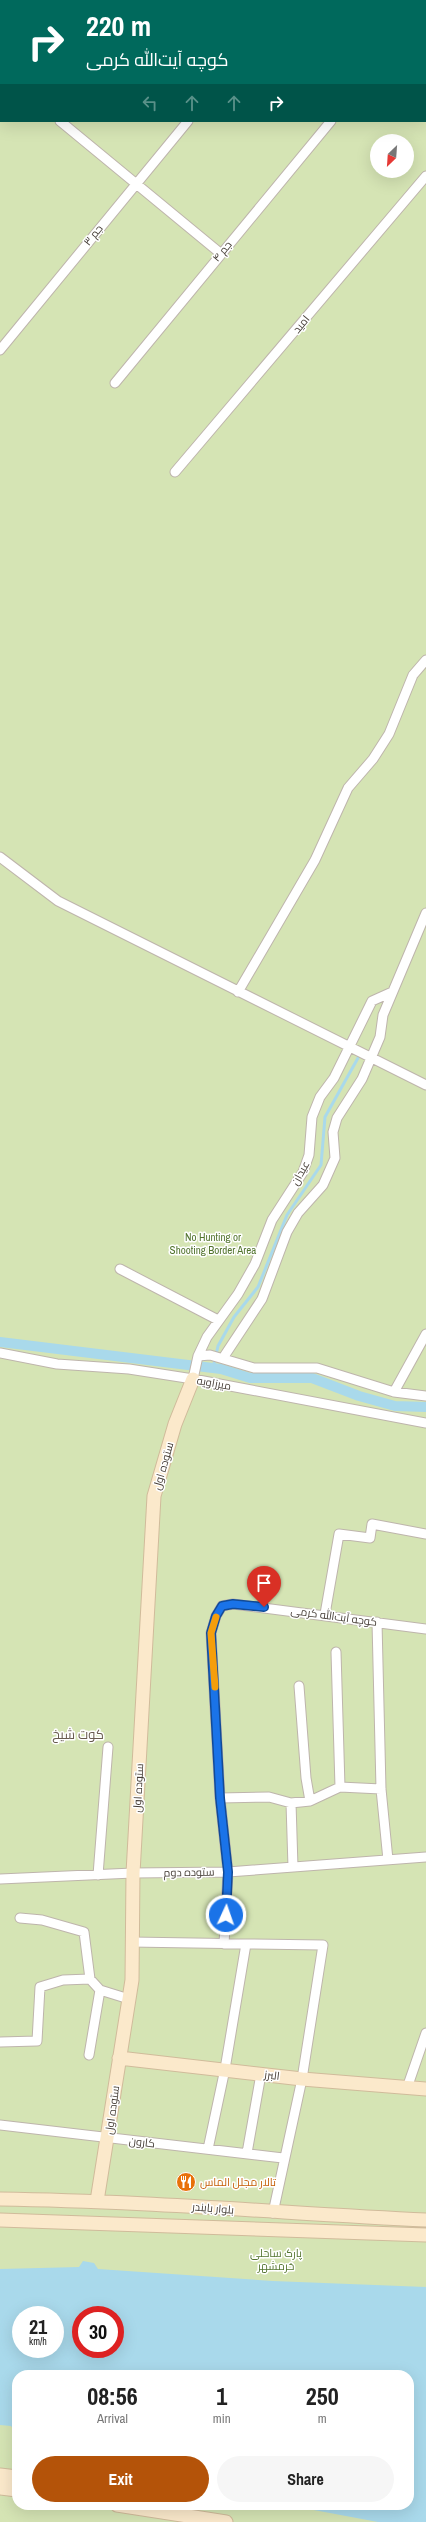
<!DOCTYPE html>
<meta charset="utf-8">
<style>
body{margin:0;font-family:"Archivo Narrow",Cairo,sans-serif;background:#f6f6f6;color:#222;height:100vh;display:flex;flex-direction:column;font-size:15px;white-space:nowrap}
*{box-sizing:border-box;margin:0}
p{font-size:13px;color:#767676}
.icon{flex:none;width:22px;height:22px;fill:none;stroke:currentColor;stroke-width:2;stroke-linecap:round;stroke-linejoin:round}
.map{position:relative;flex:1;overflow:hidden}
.panel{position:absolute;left:12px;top:2370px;width:402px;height:140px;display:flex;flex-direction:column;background:#fff;border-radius:16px;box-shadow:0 4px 16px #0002}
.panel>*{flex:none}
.banner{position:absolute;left:0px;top:0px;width:426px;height:122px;box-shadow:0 4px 16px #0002;background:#00695c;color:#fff;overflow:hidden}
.needle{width:26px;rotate:205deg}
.tools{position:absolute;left:370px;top:134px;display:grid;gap:8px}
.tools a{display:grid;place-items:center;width:44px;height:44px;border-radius:50%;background:#fff;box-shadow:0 4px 16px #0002;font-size:20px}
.speed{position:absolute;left:12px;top:2306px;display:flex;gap:8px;font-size:20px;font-weight:700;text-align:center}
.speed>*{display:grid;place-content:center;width:52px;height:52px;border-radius:50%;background:#fff;box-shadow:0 4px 16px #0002;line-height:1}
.speed small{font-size:10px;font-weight:400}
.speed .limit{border:6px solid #d22;background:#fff;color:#111}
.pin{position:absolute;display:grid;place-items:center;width:34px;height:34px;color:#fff;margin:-41px -17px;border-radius:50% 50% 50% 0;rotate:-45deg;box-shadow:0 0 4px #0007}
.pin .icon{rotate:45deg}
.me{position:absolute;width:44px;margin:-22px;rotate:3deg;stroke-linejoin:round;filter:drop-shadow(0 0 3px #0008)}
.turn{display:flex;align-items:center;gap:14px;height:84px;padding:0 20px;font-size:18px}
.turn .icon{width:52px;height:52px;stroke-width:2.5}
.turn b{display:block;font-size:28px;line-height:34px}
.lanes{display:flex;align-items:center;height:38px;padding:0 20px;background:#0003;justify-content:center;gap:20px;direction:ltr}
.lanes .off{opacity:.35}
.eta{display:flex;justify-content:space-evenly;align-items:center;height:68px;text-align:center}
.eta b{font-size:24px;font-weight:800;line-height:28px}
.action{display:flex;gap:8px;margin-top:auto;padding:8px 20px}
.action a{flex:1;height:46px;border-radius:24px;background:#b45309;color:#fff;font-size:16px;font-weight:800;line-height:46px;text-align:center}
.action a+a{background:#f6f6f6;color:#222}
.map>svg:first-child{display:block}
.green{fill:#d5e4b4;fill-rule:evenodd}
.water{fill:#a9d9eb;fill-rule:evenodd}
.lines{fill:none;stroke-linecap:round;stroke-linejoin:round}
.stream{stroke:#a9d9eb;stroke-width:3}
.canal{stroke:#a9d9eb;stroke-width:10}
.street-casing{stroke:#beb5ac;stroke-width:11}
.secondary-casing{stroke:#d0bb9b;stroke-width:15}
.primary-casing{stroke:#dcac6e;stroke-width:17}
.street{stroke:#fff;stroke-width:9}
.secondary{stroke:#fbe9cb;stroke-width:13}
.primary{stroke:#f7d29d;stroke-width:15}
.route-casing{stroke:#114b97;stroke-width:10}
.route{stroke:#1a73e8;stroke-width:7}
.slow{stroke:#f59e0b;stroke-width:7}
.labels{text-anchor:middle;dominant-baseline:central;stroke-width:3;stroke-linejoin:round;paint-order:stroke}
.street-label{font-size:11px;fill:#463e37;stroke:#fff}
.park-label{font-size:11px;fill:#52742e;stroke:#fff}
.food-label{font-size:11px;fill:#c56008;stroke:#fff;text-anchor:start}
.quarter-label{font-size:13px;fill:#685b4f;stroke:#fff}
</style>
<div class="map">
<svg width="426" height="2522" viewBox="0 0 426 2522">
<rect width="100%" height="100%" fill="#f3eee8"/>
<path class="green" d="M 0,0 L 426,0 L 426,2522 L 0,2522 ZM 1,1 L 425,1 L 425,121 L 1,121 ZM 377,141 L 407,141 L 407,171 L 377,171 ZM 21,2315 L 55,2315 L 55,2349 L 21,2349 ZM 81,2315 L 115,2315 L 115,2349 L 81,2349 ZM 17,2375 L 409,2375 L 409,2505 L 17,2505 Z"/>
<path class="water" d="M 83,2261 L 94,2263 L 98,2269 L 273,2281 L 426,2287 L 426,2522 L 378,2522 L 287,2505 L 409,2505 L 409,2375 L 17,2375 L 17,2435 L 11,2426 L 0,2425 L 0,2269 L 79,2267 ZM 21,2315 L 55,2315 L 55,2349 L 21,2349 ZM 81,2315 L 115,2315 L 115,2349 L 81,2349 Z"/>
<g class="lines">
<path class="stream" d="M 213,1368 L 218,1346 L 234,1317 L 258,1287 L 287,1215 L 321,1165 L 325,1117 L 358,1058"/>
<path class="canal" d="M 0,1342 L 221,1369 L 250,1378 L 312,1378 L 359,1396 L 395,1406 L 426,1407"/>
<g class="street-casing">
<path id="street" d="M 20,1 L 21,0
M 158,1 L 159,0
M 288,1 L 289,0
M 0,22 L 1,21
M 60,121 L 220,253
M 0,350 L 188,121
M 115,383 L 331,121
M 175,472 L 426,176
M 0,857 L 58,901 L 426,1085
M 238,992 L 315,860 L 348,788 L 373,759 L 389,734 L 413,675 L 426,660
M 120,1269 L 218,1320
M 0,1353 L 57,1364 L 129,1369 L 193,1379 L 426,1423
M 198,1356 L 210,1355 L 254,1368 L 317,1368 L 394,1392 L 426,1396
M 223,1358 L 262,1299 L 287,1232 L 298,1213 L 323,1185 L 335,1158 L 333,1132 L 337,1118 L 362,1079 L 380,1037 L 383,1015 L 426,913
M 193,1379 L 198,1356 L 207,1337 L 238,1294 L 255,1264 L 272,1220 L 303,1172 L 309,1155 L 312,1117 L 320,1097 L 334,1078 L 372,1001 L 392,992
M 394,1392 L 426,1334
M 325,1614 L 339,1534 L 370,1538 L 372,1524 L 426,1534
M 377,1622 L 381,1789 L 388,1860
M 336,1652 L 340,1787
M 299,1686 L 306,1778 L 310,1801
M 220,1798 L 269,1797 L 291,1803 L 310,1801 L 340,1787 L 381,1789
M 291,1803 L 293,1867
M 98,1875 L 108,1747
M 0,1879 L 133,1873 L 228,1872 L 426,1857
M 20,1918 L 42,1920 L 84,1932 L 90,1979
M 131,1942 L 323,1945 L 302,2079 L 273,2213
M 224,1944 L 228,1872 L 220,1798 L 211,1633 L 216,1616 L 222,1606 L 233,1604 L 426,1629
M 0,2042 L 37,2041 L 40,1987 L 63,1980 L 90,1979 L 100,1990 L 129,1999
M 89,2055 L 100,1990
M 407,2088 L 426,2033
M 0,2125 L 283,2158
M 208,2149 L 225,2069 L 246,1944
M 247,2153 L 261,2074"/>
</g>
<g class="secondary-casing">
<path id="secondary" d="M 119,2058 L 302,2079 L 426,2089
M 0,2199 C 142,2201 284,2213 426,2220
M 97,2201 L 132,1980 L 133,1873 L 154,1496 L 175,1424 L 193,1379
M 0,2220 L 426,2235
M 0,2475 L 17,2477
M 0,2488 L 17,2490
M 117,2505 L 226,2522"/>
</g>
<g class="primary-casing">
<path id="primary" d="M 415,0 L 415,1
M 425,35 L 426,38"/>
</g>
<use href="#street" class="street"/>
<use href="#secondary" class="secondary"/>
<use href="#primary" class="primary"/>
</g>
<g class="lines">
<g class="route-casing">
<path id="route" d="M 226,1915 L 228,1872 L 220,1798 L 211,1633 L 216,1616 L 222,1606 L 233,1604 L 264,1607"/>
</g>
<use href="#route" class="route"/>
<path class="slow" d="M 215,1687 L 211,1633 L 216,1617"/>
</g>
<defs>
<g id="restaurant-disc" transform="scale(1)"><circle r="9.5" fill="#e8710a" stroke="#fff"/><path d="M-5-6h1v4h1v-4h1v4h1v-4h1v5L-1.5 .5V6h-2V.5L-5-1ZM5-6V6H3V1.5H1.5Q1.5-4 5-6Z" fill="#fff"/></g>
</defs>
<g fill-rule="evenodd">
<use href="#restaurant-disc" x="186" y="2182"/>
</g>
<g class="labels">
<g class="street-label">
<text transform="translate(93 235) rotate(-51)">جم ۳</text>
<text transform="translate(222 251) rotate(-50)">جم ۴</text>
<text transform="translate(301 324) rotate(-50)">امید</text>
<text transform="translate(300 1173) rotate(-61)">عیدان</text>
<text transform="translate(214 1383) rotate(10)">میرزاویه</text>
<text transform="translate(163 1466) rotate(-74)">ستوده اول</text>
<text transform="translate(334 1616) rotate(8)">کوچه آیت‌الله کرمی</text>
<text transform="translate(138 1788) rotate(-87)">ستوده اول</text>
<text transform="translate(189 1872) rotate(-1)">ستوده دوم</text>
<text transform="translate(272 2075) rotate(7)">البرز</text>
<text transform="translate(112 2110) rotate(-82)">ستوده اول</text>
<text transform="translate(142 2142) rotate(6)">کارون</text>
<text transform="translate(213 2208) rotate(5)">بلوار بایندر</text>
</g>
<g class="park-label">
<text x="213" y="1237">No Hunting or<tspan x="213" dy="13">Shooting Border Area</tspan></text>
<text x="276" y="2253">پارک ساحلی<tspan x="276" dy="13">خرمشهر</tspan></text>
</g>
<g class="food-label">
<text x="200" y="2182">تالار مجلل الماس</text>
</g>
<g class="quarter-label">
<text x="78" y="1734">کوت شیخ</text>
</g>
</g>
</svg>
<div class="tools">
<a><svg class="needle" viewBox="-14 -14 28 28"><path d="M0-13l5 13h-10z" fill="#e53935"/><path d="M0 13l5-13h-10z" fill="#767676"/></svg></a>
</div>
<div class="speed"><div>21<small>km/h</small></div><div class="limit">30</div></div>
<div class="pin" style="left:264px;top:1607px;background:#d93025"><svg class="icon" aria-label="arrive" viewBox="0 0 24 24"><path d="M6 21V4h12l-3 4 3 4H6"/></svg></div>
<svg class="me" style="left:226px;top:1915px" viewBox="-20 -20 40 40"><circle r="17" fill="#1a73e8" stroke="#fff" stroke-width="3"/><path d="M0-11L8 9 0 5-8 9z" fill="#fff"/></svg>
<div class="banner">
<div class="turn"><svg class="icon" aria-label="right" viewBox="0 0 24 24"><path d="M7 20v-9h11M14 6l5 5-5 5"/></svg><div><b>220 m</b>کوچه آیت‌الله کرمی</div></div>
<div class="lanes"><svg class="icon off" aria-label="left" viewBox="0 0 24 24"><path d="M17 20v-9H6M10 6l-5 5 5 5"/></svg><svg class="icon off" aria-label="ahead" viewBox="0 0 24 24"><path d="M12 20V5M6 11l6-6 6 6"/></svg><svg class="icon off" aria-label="ahead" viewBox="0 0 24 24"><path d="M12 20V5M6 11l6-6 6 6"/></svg><svg class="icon" aria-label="right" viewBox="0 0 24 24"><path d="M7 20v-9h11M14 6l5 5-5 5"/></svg></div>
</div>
<section class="panel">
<div class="eta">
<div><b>08:56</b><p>Arrival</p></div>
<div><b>1</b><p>min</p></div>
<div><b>250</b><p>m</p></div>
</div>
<div class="action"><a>Exit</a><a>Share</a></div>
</section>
</div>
